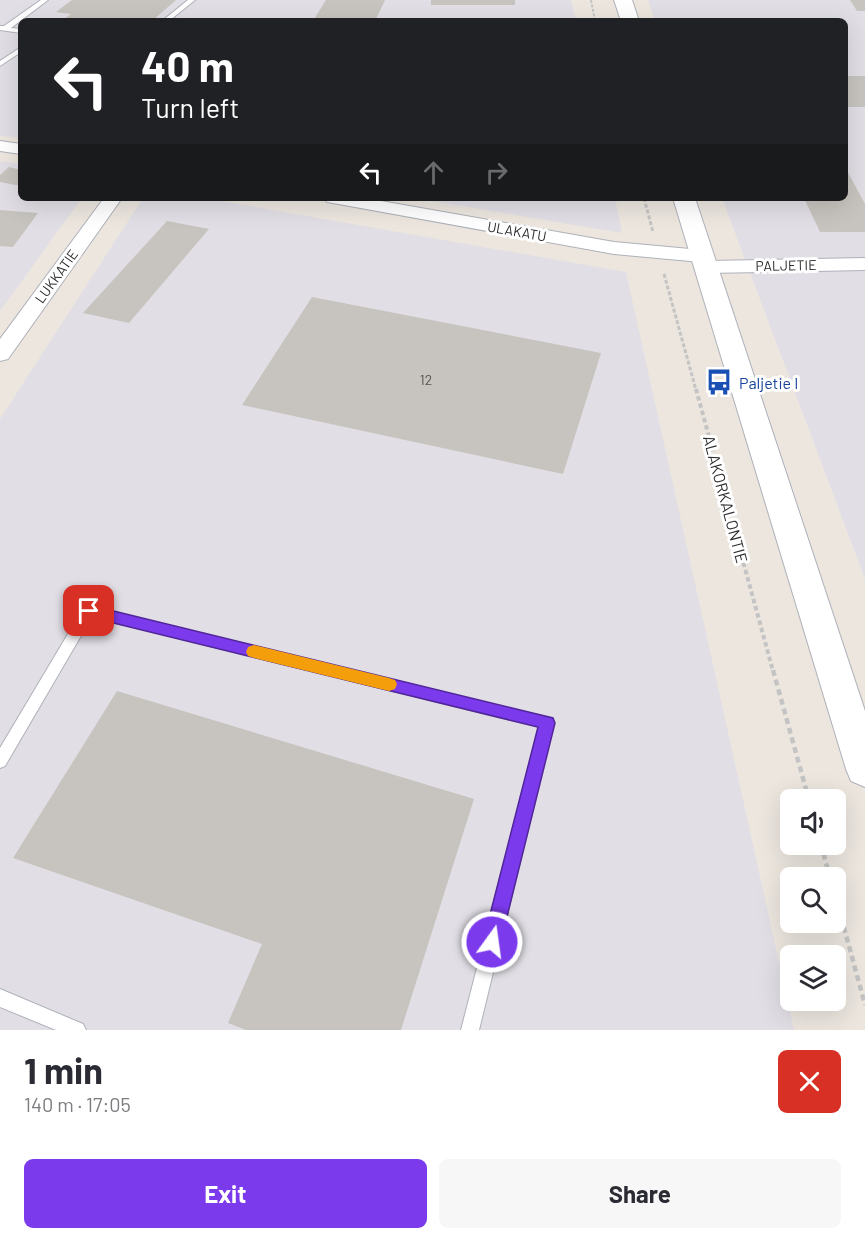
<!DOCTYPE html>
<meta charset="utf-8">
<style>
body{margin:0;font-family:Barlow,sans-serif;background:#f7f7f7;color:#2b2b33;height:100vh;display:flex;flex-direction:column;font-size:22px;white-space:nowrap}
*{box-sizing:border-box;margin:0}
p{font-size:20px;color:#7c7c81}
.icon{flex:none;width:33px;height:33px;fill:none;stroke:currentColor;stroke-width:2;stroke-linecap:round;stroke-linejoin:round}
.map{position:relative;height:1030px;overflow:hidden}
.drawer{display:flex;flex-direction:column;background:#fff;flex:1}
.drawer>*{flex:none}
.guide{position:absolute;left:18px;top:18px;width:830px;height:183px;border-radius:9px;box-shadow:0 6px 24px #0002;background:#202124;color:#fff;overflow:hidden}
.fabs{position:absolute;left:780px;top:789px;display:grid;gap:12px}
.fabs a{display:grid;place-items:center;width:66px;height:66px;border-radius:9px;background:#fff;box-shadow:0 6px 24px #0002;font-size:30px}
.pin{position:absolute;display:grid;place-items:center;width:51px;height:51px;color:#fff;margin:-26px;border-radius:12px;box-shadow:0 3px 9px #0006}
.me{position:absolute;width:66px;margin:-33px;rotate:14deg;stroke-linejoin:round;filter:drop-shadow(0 0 4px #0008)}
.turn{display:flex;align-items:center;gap:21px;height:126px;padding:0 24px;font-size:27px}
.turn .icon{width:78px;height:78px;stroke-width:2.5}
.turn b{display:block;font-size:42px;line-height:51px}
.lanes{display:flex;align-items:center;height:57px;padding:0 24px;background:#0003;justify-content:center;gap:30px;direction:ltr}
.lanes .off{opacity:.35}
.round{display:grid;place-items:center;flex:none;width:63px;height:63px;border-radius:9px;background:#f7f7f7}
.overview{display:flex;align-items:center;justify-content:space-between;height:102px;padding:0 24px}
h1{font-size:36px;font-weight:700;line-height:45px}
.primary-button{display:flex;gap:12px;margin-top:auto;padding:12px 24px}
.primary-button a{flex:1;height:69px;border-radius:9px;background:#7c3aed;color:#fff;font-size:24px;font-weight:700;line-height:69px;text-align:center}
.primary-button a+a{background:#f7f7f7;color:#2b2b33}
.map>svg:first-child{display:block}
.industrial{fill:#e1dfe5}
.building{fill:#c7c3be}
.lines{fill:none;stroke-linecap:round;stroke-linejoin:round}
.service-casing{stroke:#afb1ba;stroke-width:2}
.minor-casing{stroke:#afb1ba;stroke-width:2}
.tertiary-casing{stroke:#afb1ba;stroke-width:2}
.path-far3{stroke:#c4c4c4;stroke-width:2;stroke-dasharray:3 1.5;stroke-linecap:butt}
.path-far2{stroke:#c4c4c4;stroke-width:3;stroke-dasharray:4 2;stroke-linecap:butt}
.path-far1{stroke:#c4c4c4;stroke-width:4;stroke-dasharray:4.5 3;stroke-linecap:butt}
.path{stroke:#c4c4c4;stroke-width:4.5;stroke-dasharray:6 4;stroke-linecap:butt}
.service{fill:#fff;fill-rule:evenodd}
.minor{fill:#fff;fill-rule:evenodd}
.tertiary{fill:#fff;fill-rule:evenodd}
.route{fill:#7c3aed;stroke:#51269a;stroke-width:1.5}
.slow{fill:#f59e0b}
.labels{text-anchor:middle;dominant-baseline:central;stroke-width:6;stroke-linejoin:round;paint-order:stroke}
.far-street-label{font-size:14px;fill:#2b2b2b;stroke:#fff}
.number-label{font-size:14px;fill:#525150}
.transit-label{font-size:16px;fill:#164399;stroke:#fff;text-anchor:start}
.street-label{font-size:16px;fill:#2b2b2b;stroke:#fff}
</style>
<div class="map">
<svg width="865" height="1030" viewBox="0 0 865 1030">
<rect width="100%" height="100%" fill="#ece6df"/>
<path class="industrial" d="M 0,0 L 571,0 L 576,21 L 21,21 L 21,138 L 0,136 Z
M 648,0 L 865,0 L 865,579 L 722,198 L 844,198 L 844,21 L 655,21 Z
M 0,161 L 21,164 L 21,198 L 82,198 L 0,311 Z
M 143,198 L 204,198 L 626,272 L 794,1030 L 0,1030 L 0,419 Z
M 414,198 L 615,198 L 622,233 Z"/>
<path class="building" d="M 72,0 L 176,0 L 152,21 L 62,21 L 71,14 L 56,12 Z
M 326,0 L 385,0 L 375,21 L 313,21 Z
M 431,0 L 515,0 L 515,5 L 431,5 Z
M 850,0 L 865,0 L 865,11 L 857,11 Z
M 844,76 L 865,76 L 865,107 L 844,107 Z
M 844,165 L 865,204 L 865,232 L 820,232 L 804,198 L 844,198 Z
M 9,167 L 21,170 L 21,186 L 0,182 L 0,175 Z
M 0,210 L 38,213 L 13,247 L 0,246 Z
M 167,221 L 209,229 L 129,323 L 83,313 Z
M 312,297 L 601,353 L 563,474 L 242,405 Z
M 117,691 L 474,799 L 401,1030 L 246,1030 L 228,1023 L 262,944 L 13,858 Z"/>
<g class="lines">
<g class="service-casing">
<path id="service" d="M 41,0 L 48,0 L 11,28 L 21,29 L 21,33 L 0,30 L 0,26 L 4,26 Z
M 188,0 L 195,0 L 169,21 L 162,21 Z
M 21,47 L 21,52 L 0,66 L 0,61 Z
M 89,606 L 552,719 L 554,723 L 479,1030 L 461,1030 L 539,727 L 92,617 L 5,766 L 0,768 L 0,748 L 84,607 Z
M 0,989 L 83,1024 L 86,1030 L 56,1030 L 0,1007 Z"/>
</g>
<g class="minor-casing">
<path id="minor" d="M 0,141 L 21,144 L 21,154 L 0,151 Z
M 104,198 L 122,198 L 8,359 L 0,361 L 0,339 Z
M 324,198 L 364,198 L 614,242 L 701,250 L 708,252 L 711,256 L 708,260 L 701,262 L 614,254 L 333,203 L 327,202 Z
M 865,258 L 865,270 L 706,273 L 699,271 L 696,267 L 699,263 L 706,261 Z"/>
</g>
<g class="tertiary-casing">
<path id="tertiary" d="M 614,0 L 632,0 L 639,21 L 621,21 Z
M 673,198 L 695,198 L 865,711 L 865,787 L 851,781 L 846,769 Z"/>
</g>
<path class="path-far3" d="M 591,0 L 595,21"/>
<path class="path-far2" d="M 644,198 L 653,232
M 664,274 L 696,390"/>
<path class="path-far1" d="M 696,389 L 773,671"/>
<path class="path" d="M 773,670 L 809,800
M 821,844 L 830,878
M 836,898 L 865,1005"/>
<use href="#service" class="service"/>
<use href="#minor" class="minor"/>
<use href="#tertiary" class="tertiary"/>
</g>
<path class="route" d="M 89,605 L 553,718 L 555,723 L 499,949 L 492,952 L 485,949 L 483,942 L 538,727 L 89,617 L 84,616 L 81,611 L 84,607 Z"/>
<path class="slow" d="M 254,645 L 389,678 L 395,680 L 397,684 L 395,689 L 389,691 L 254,658 L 248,656 L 246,652 L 248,647 Z"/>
<defs>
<g id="bus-bare" transform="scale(2.07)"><path d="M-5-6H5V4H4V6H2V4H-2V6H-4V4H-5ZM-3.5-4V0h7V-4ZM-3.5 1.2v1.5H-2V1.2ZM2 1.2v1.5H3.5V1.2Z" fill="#1a4fb4" stroke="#fff" stroke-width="2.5" paint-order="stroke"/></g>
</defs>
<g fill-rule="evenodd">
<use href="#bus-bare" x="719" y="382"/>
</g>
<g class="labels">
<g class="far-street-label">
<text transform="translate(517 231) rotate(10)">ULAKATU</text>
<text transform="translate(786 265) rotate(-1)">PALJETIE</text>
<text transform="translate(56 276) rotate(-54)">LUKKATIE</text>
</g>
<g class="number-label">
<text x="426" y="379">12</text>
</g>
<g class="transit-label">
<text x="739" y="382">Paljetie I</text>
</g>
<g class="street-label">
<text transform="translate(726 499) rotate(75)">ALAKORKALONTIE</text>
</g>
</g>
</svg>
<div class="fabs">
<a><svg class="icon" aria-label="sound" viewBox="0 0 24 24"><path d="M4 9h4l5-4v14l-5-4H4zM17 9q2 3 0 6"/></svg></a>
<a><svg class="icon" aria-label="search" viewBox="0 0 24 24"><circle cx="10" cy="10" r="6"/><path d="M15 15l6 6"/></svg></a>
<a><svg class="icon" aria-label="layers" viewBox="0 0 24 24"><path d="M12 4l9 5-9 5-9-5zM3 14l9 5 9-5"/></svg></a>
</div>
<div class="pin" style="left:89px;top:611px;background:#d93025"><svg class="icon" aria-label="arrive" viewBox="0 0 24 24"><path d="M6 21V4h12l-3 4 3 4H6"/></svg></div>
<svg class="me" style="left:492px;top:942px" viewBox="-20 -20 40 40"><circle r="17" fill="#7c3aed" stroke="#fff" stroke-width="3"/><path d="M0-11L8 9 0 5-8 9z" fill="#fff"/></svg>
<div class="guide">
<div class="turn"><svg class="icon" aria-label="left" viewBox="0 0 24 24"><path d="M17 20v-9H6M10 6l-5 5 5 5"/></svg><div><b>40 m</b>Turn left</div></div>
<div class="lanes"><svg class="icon" aria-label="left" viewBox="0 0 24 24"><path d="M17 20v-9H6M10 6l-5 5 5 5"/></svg><svg class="icon off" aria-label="ahead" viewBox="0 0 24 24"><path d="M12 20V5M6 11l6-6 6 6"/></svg><svg class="icon off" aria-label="right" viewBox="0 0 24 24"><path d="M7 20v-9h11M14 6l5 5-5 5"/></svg></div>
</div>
</div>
<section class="drawer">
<div class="overview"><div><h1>1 min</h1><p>140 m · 17:05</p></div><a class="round" style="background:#d93025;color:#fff"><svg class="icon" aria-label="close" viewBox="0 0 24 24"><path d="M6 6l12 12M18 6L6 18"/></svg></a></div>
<div class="primary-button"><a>Exit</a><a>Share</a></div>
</section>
